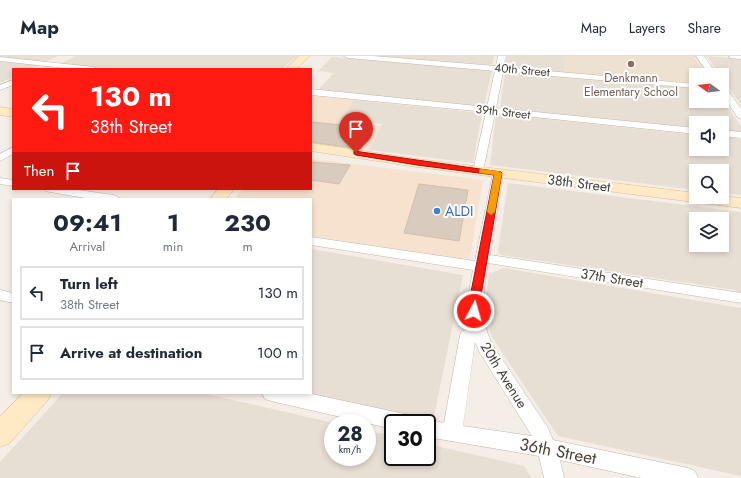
<!DOCTYPE html>
<style>
body{margin:0;font-family:Jost,sans-serif;background:#f6f6f7;color:#1f2937;height:100vh;display:flex;flex-direction:column;font-size:15px;white-space:nowrap}
*{box-sizing:border-box;margin:0}
p{font-size:13px;color:#747a83}
.icon{flex:none;width:22px;height:22px;fill:none;stroke:currentColor;stroke-width:2;stroke-linecap:round;stroke-linejoin:round}
.map{position:relative;flex:1;overflow:hidden}
.sheet{position:absolute;left:12px;top:142px;width:300px;height:196px;display:flex;flex-direction:column;background:#fff;border-radius:0px;box-shadow:0 2px 6px #0003}
.sheet>*{flex:none}
.top-card{position:absolute;left:12px;top:12px;width:300px;height:122px;border-radius:0px;box-shadow:0 2px 6px #0003;background:#ff1a12;color:#fff;overflow:hidden}
.needle{width:26px;rotate:284deg}
.fabs{position:absolute;left:689px;top:12px;display:grid;gap:8px}
.fabs a{display:grid;place-items:center;width:40px;height:40px;border-radius:0px;background:#fff;box-shadow:0 2px 6px #0003;font-size:20px}
.speed{position:absolute;left:324px;top:358px;display:flex;gap:8px;font-size:20px;font-weight:700;text-align:center}
.speed>*{display:grid;place-content:center;width:52px;height:52px;border-radius:50%;background:#fff;box-shadow:0 2px 6px #0003;line-height:1}
.speed small{font-size:10px;font-weight:400}
.speed .limit{border:2px solid #111;border-radius:6px;background:#fff;color:#111}
.pin{position:absolute;display:grid;place-items:center;width:34px;height:34px;color:#fff;margin:-41px -17px;border-radius:50% 50% 50% 0;rotate:-45deg;box-shadow:0 0 4px #0007}
.pin .icon{rotate:45deg}
.me{position:absolute;width:44px;margin:-22px;rotate:6deg;stroke-linejoin:round;filter:drop-shadow(0 0 3px #0008)}
.turn{display:flex;align-items:center;gap:14px;height:84px;padding:0 12px;font-size:18px}
.turn .icon{width:52px;height:52px;stroke-width:2.5}
.turn b{display:block;font-size:28px;line-height:34px}
.then{display:flex;align-items:center;height:38px;padding:0 12px;background:#0003;gap:8px;font-size:15px}
.eta{display:flex;justify-content:space-evenly;align-items:center;height:68px;text-align:center}
.eta b{font-size:24px;font-weight:700;line-height:28px}
ul{padding:0;list-style:none}
li{display:flex;align-items:center;gap:12px;height:54px;margin:0 8px 6px;padding:0 4px;border:2px solid #e0e1e3;border-radius:0px}
li div{flex:1}
li b{display:block;font-size:15px}
li em{font-style:normal}
header{display:flex;align-items:center;gap:24px;box-sizing:border-box;height:56px;padding:0 20px;background:#fff;border-bottom:1px solid #e0e1e3}
header strong{font-size:19px}
nav{display:flex;gap:22px;margin-inline-start:auto;font-size:14px}
.map>svg:first-child{display:block}
.residential{fill:#e8dfd4;fill-rule:evenodd}
.commercial{fill:#f7e2d0}
.education{fill:#eee1cf}
.building{fill:#d9cbbe;stroke:#d1bfae}
.lines{fill:none;stroke-linecap:round;stroke-linejoin:round}
.street-casing{stroke:#c0b5a8;stroke-width:1}
.secondary-casing{stroke:#d6bd94;stroke-width:1}
.street{fill:#fff;fill-rule:evenodd}
.secondary{fill:#ffeac5;fill-rule:evenodd}
.route{fill:#ff1a12;stroke:#a6110c}
.slow{fill:#f59e0b}
.education-dot{fill:#8d6e63;stroke:#fff;stroke-width:1.5}
.shop-dot{fill:#3f7fe0;stroke:#fff;stroke-width:1.5}
.labels{text-anchor:middle;dominant-baseline:central;stroke-width:4;stroke-linejoin:round;paint-order:stroke}
.far-street-label{font-size:12px;fill:#473e35;stroke:#fff}
.far-education-label{font-size:12px;fill:#785e54;stroke:#fff}
.street-label{font-size:14px;fill:#473e35;stroke:#fff}
.shop-label{font-size:14px;fill:#366cbe;stroke:#fff;text-anchor:start}
.near-street-label{font-size:17px;fill:#473e35;stroke:#fff}
</style>
<header>
<strong>Map</strong>
<nav><a>Map</a><a>Layers</a><a>Share</a></nav>
</header>
<div class="map">
<svg width="741" height="422" viewBox="0 0 741 422">
<rect width="100%" height="100%" fill="#f4eee6"/>
<path class="residential" d="M 0,0 L 58,0 L 30,13 L 13,13 L 13,21 L 0,27 Z
M 76,0 L 297,0 L 282,13 L 113,13 L 59,8 Z
M 373,0 L 494,0 L 492,9 Z
M 507,0 L 563,0 L 565,16 L 508,11 L 505,10 Z
M 707,0 L 741,3 L 741,49 L 722,22 L 722,19 L 720,19 Z
M 332,1 L 488,14 L 492,15 L 484,50 L 479,51 L 317,35 L 334,17 L 318,15 Z
M 505,16 L 696,32 L 696,45 L 722,45 L 722,44 L 741,70 L 741,76 L 722,75 L 722,67 L 696,67 L 696,72 L 500,52 Z
M 354,44 L 482,57 L 473,107 L 369,94 L 382,68 L 341,63 Z
M 496,58 L 696,79 L 696,93 L 722,93 L 722,81 L 741,83 L 741,139 L 722,137 L 722,115 L 696,115 L 696,134 L 490,109 Z
M 508,127 L 741,156 L 741,249 L 735,234 L 501,199 L 498,196 ZM 696,163 L 722,163 L 722,189 L 696,189 Z
M 311,193 L 463,219 L 433,365 L 306,337 L 311,337 Z
M 504,212 L 741,252 L 741,420 L 558,380 L 492,281 L 484,255 L 489,218 Z
M 63,337 L 202,337 L 334,367 L 333,401 L 367,401 L 367,375 L 393,380 L 393,401 L 427,401 L 427,388 L 524,410 L 532,422 L 0,422 L 0,406 Z"/>
<path class="commercial" d="M 311,40 L 354,44 L 339,66 L 381,70 L 369,94 L 311,87 Z
M 311,103 L 483,124 L 470,201 L 461,203 L 311,180 L 311,143 L 234,143 L 243,133 L 311,133 Z"/>
<path class="education" d="M 563,0 L 694,0 L 706,19 L 696,19 L 696,27 L 565,16 Z"/>
<path class="building" d="M 311,66 L 372,72 L 361,93 L 311,86 Z
M 311,106 L 350,109 L 339,128 L 311,124 Z
M 419,128 L 468,134 L 459,185 L 404,177 Z"/>
<g class="lines">
<g class="street-casing">
<path id="street" d="M 344,0 L 373,0 L 496,10 L 498,0 L 506,0 L 503,11 L 696,28 L 696,32 L 503,16 L 496,52 L 696,72 L 696,78 L 495,57 L 483,115 L 478,118 L 473,115 L 486,56 L 311,39 L 311,33 L 487,51 L 495,15 L 348,2 Z
M 696,0 L 704,0 L 717,19 L 709,19 Z
M 729,0 L 741,0 L 741,3 L 730,2 Z
M 0,1 L 94,11 L 98,13 L 73,13 L 0,5 Z
M 13,24 L 13,29 L 0,34 L 0,29 Z
M 722,30 L 725,30 L 741,53 L 741,63 L 738,62 L 722,38 Z
M 722,74 L 741,76 L 741,82 L 722,80 Z
M 13,91 L 13,98 L 0,105 L 0,98 Z
M 498,114 L 503,117 L 490,199 L 741,237 L 741,247 L 488,207 C 484,237 478,259 492,288 L 548,372 L 553,384 L 688,412 L 695,415 L 698,422 L 641,422 L 560,404 L 564,422 L 544,422 L 539,400 L 427,381 L 427,367 L 420,367 L 427,363 L 444,367 L 460,279 L 462,275 L 470,273 C 465,253 469,235 473,214 L 311,189 L 311,181 L 475,205 L 493,117 ZM 475,286 L 480,297 L 532,380 L 463,370 Z
M 0,122 L 13,124 L 13,130 L 0,128 Z
M 44,133 L 72,133 L 113,139 L 117,140 L 119,143 L 91,143 L 50,136 L 46,135 Z
M 0,234 L 13,237 L 13,247 L 0,244 Z
M 262,337 L 307,337 L 405,358 L 412,361 L 415,367 L 393,367 L 393,373 L 271,345 L 265,343 Z"/>
</g>
<g class="secondary-casing">
<path id="secondary" d="M 299,0 L 310,0 L 297,13 L 286,13 Z
M 0,51 L 13,53 L 13,61 L 0,59 Z
M 311,87 L 417,103 L 696,137 L 696,141 L 722,140 L 741,142 L 741,152 L 417,111 L 311,95 Z
M 218,133 L 234,133 L 226,143 L 210,143 Z
M 23,337 L 51,337 L 48,344 L 9,388 L 0,391 L 0,361 Z"/>
</g>
<use href="#street" class="street"/>
<use href="#secondary" class="secondary"/>
</g>
<path class="route" d="M 354,95 L 501,116 L 502,117 L 478,257 L 470,257 L 469,255 L 470,241 L 494,119 L 417,109 L 356,99 L 354,98 Z"/>
<path class="slow" d="M 481,113 L 498,115 L 502,117 L 495,156 L 491,159 L 487,156 L 494,119 L 479,117 L 479,114 Z"/>
<circle class="education-dot" cx="631" cy="8" r="4"/>
<circle class="shop-dot" cx="437" cy="155" r="4"/>
<g class="labels">
<g class="far-street-label">
<text transform="translate(522 14) rotate(5)">40th Street</text>
<text transform="translate(503 56) rotate(6)">39th Street</text>
</g>
<g class="far-education-label">
<text x="631" y="22">Denkmann<tspan x="631" dy="14">Elementary School</tspan></text>
</g>
<g class="street-label">
<text transform="translate(579 127) rotate(7)">38th Street</text>
<text transform="translate(612 222) rotate(9)">37th Street</text>
<text transform="translate(504 319) rotate(58)">20th Avenue</text>
</g>
<g class="shop-label">
<text x="445" y="155">ALDI</text>
</g>
<g class="near-street-label">
<text transform="translate(558 395) rotate(11)">36th Street</text>
</g>
</g>
</svg>
<div class="fabs">
<a><svg class="needle" viewBox="-14 -14 28 28"><path d="M0-13l5 13h-10z" fill="#e53935"/><path d="M0 13l5-13h-10z" fill="#747a83"/></svg></a>
<a><svg class="icon" aria-label="sound" viewBox="0 0 24 24"><path d="M4 9h4l5-4v14l-5-4H4zM17 9q2 3 0 6"/></svg></a>
<a><svg class="icon" aria-label="search" viewBox="0 0 24 24"><circle cx="10" cy="10" r="6"/><path d="M15 15l6 6"/></svg></a>
<a><svg class="icon" aria-label="layers" viewBox="0 0 24 24"><path d="M12 4l9 5-9 5-9-5zM3 14l9 5 9-5"/></svg></a>
</div>
<div class="speed"><div>28<small>km/h</small></div><div class="limit">30</div></div>
<div class="pin" style="left:356px;top:97px;background:#d93025"><svg class="icon" aria-label="arrive" viewBox="0 0 24 24"><path d="M6 21V4h12l-3 4 3 4H6"/></svg></div>
<svg class="me" style="left:474px;top:255px" viewBox="-20 -20 40 40"><circle r="17" fill="#ff1a12" stroke="#fff" stroke-width="3"/><path d="M0-11L8 9 0 5-8 9z" fill="#fff"/></svg>
<div class="top-card">
<div class="turn"><svg class="icon" aria-label="left" viewBox="0 0 24 24"><path d="M17 20v-9H6M10 6l-5 5 5 5"/></svg><div><b>130 m</b>38th Street</div></div>
<div class="then">Then<svg class="icon" aria-label="arrive" viewBox="0 0 24 24"><path d="M6 21V4h12l-3 4 3 4H6"/></svg></div>
</div>
<section class="sheet">
<div class="eta">
<div><b>09:41</b><p>Arrival</p></div>
<div><b>1</b><p>min</p></div>
<div><b>230</b><p>m</p></div>
</div>
<ul>
<li><svg class="icon" aria-label="left" viewBox="0 0 24 24"><path d="M17 20v-9H6M10 6l-5 5 5 5"/></svg><div><b>Turn left</b><p>38th Street</p></div><em>130 m</em></li>
<li><svg class="icon" aria-label="arrive" viewBox="0 0 24 24"><path d="M6 21V4h12l-3 4 3 4H6"/></svg><div><b>Arrive at destination</b></div><em>100 m</em></li>
</ul>
</section>
</div>
